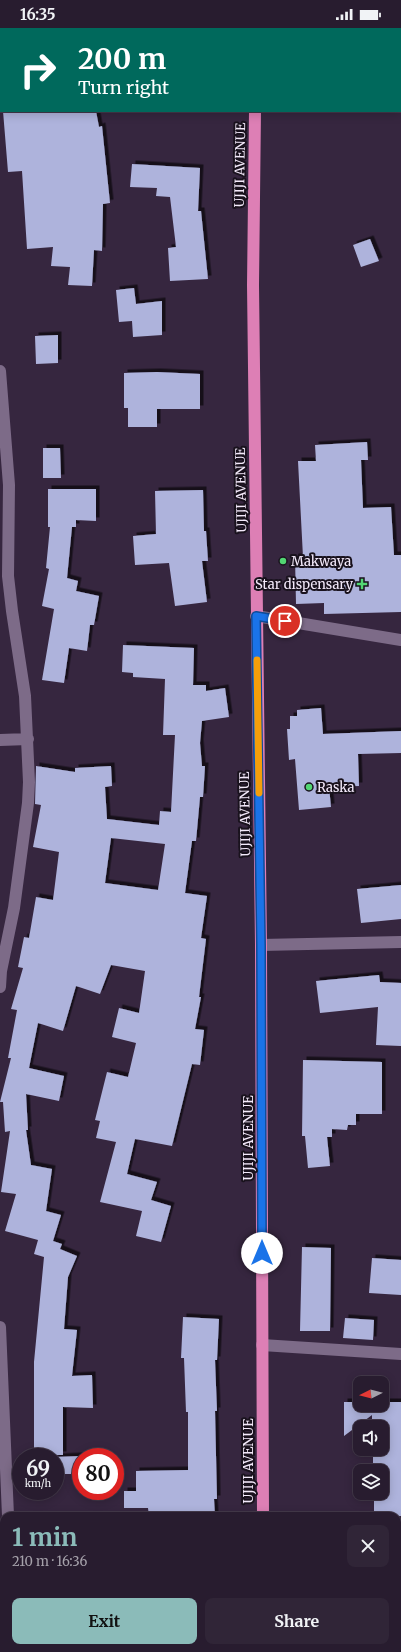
<!DOCTYPE html>
<meta charset="utf-8">
<style>
body{margin:0;font-family:Merriweather,serif;background:#302537;color:#f1f3f6;height:100vh;display:flex;flex-direction:column;font-size:15px;white-space:nowrap}
*{box-sizing:border-box;margin:0}
p{font-size:13px;color:#a5a1aa}
.icon{flex:none;width:22px;height:22px;fill:none;stroke:currentColor;stroke-width:2;stroke-linecap:round;stroke-linejoin:round}
.map{position:relative;flex:1;overflow:hidden}
.drawer{position:absolute;left:0px;top:1484px;width:401px;height:140px;display:flex;flex-direction:column;background:#281c2f;border-radius:12px 12px 0 0;box-shadow:0 2px 10px #0003,0 0 0 1px #443a4b}
.drawer>*{flex:none}
.hud{position:absolute;left:0px;top:0px;width:401px;height:84px;box-shadow:0 2px 10px #0003,0 0 0 1px #443a4b;background:#00695c;color:#fff;overflow:hidden}
.needle{width:26px;rotate:264deg}
.tools{position:absolute;left:353px;top:1348px;display:grid;gap:8px}
.tools a{display:grid;place-items:center;width:36px;height:36px;border-radius:8px;background:#281c2f;box-shadow:0 2px 10px #0003,0 0 0 1px #443a4b;font-size:20px}
.speed{position:absolute;left:12px;top:1420px;display:flex;gap:8px;font-size:20px;font-weight:700;text-align:center}
.speed>*{display:grid;place-content:center;width:52px;height:52px;border-radius:50%;background:#281c2f;box-shadow:0 2px 10px #0003,0 0 0 1px #443a4b;line-height:1}
.speed small{font-size:10px;font-weight:400}
.speed .limit{border:6px solid #d22;background:#fff;color:#111}
.pin{position:absolute;display:grid;place-items:center;width:34px;height:34px;color:#fff;margin:-17px;border:2px solid #fff;border-radius:50%;box-shadow:0 1px 4px #0007}
.me{position:absolute;width:44px;margin:-22px;rotate:0deg;stroke-linejoin:round;filter:drop-shadow(0 0 3px #0008)}
.turn{display:flex;align-items:center;gap:14px;height:84px;padding:0 12px;font-size:18px}
.turn .icon{width:52px;height:52px;stroke-width:2.5}
.turn b{display:block;font-size:28px;line-height:34px}
.round{display:grid;place-items:center;flex:none;width:42px;height:42px;border-radius:8px;background:#302537}
.overview{display:flex;align-items:center;justify-content:space-between;height:68px;padding:0 12px}
h1{font-size:24px;font-weight:700;line-height:30px;color:#8bbbb9}
.cta{display:flex;gap:8px;margin-top:auto;padding:8px 12px}
.cta a{flex:1;height:46px;border-radius:8px;background:#8bbbb9;color:#111;font-size:16px;font-weight:700;line-height:46px;text-align:center}
.cta a+a{background:#302537;color:#f1f3f6}
.status{display:flex;justify-content:space-between;align-items:center;height:28px;padding:0 20px;background:#281c2f;direction:ltr}
.status svg{height:11px;fill:currentColor}
.map>svg:first-child{display:block}
.building{fill:#aeb3dc;fill-rule:evenodd;filter:url(#shadow)}
.lines{fill:none;stroke-linecap:round;stroke-linejoin:round}
.minor{stroke:#7d6b88;stroke-width:12}
.major{stroke:#b777a3;stroke-width:12}
.highway{stroke:#dd7fb5;stroke-width:12}
.route-casing{stroke:#114b97;stroke-width:10}
.route{stroke:#1a73e8;stroke-width:7}
.slow{stroke:#f59e0b;stroke-width:7}
.poi-dot{fill:#52d673;stroke:#19121d;stroke-width:1.5}
.labels{text-anchor:middle;dominant-baseline:central;stroke-width:4;stroke-linejoin:round;paint-order:stroke}
.street-label{font-size:13px;fill:#f4eafb;stroke:#19121d}
.poi-label{font-size:13px;fill:#f4eafb;stroke:#19121d;text-anchor:start}
</style>
<div class="status"><b>16:35</b><svg viewBox="0 0 49 12"><path d="M0 12V9h3v3zM5 12V6h3v6zM10 12V3h3v9zM15 12V0h3v12zM26 1h20v11H26zM47 4h2v5h-2z"/></svg></div>
<div class="map">
<svg width="401" height="1624" viewBox="0 0 401 1624">
<defs>
<filter id="shadow"><feDropShadow dx="3.5" dy="-3.5" stdDeviation="0" flood-color="#0009"/></filter>
</defs>
<rect width="100%" height="100%" fill="#36263f"/>
<path class="building" d="M 3,83 L 96,83 L 99,99 L 102,98 L 110,175 L 103,176 L 102,223 L 94,222 L 92,258 L 68,257 L 70,239 L 51,238 L 53,219 L 27,221 L 22,143 L 8,144 Z
M 132,136 L 200,140 L 198,183 L 201,183 L 208,251 L 170,253 L 168,220 L 176,219 L 170,169 L 156,168 L 157,160 L 130,159 Z
M 370,211 L 379,233 L 361,239 L 353,217 Z
M 134,260 L 136,276 L 162,273 L 162,307 L 133,309 L 132,293 L 119,294 L 116,262 Z
M 58,307 L 58,335 L 36,336 L 35,308 Z
M 157,344 L 200,346 L 200,381 L 157,381 L 157,399 L 128,399 L 128,380 L 124,380 L 124,345 Z
M 367,414 L 368,432 L 361,432 L 363,480 L 391,479 L 394,527 L 401,527 L 401,584 L 324,586 L 324,575 L 296,576 L 295,529 L 303,529 L 298,433 L 316,433 L 315,417 Z
M 43,420 L 60,420 L 61,450 L 43,450 Z
M 48,461 L 96,461 L 96,493 L 76,492 L 76,499 L 72,499 L 67,550 L 78,553 L 76,563 L 99,568 L 94,597 L 90,597 L 87,623 L 69,620 L 64,655 L 42,652 L 54,581 L 42,578 L 49,541 L 46,540 L 50,499 L 48,499 Z
M 203,462 L 204,503 L 206,503 L 208,533 L 202,533 L 207,574 L 175,578 L 169,535 L 135,537 L 133,508 L 156,506 L 155,463 Z
M 123,617 L 194,620 L 193,657 L 206,657 L 206,663 L 225,660 L 229,689 L 202,693 L 200,715 L 202,738 L 205,738 L 203,769 L 200,769 L 196,813 L 192,813 L 185,865 L 207,868 L 201,910 L 206,911 L 199,969 L 201,969 L 195,1001 L 204,1002 L 200,1037 L 192,1036 L 172,1118 L 135,1111 L 127,1146 L 157,1154 L 151,1172 L 171,1178 L 161,1214 L 136,1208 L 142,1183 L 100,1174 L 116,1114 L 96,1110 L 100,1093 L 95,1092 L 107,1044 L 128,1049 L 136,1015 L 112,1009 L 119,980 L 139,985 L 145,943 L 111,937 L 100,966 L 76,958 L 63,1003 L 38,995 L 29,1040 L 64,1048 L 59,1073 L 26,1066 L 28,1102 L 26,1102 L 31,1137 L 52,1141 L 46,1183 L 61,1187 L 53,1213 L 62,1216 L 60,1221 L 77,1228 L 68,1249 L 64,1301 L 77,1302 L 72,1348 L 92,1347 L 93,1380 L 63,1379 L 63,1427 L 34,1427 L 34,1334 L 44,1229 L 34,1226 L 38,1212 L 5,1203 L 16,1166 L 1,1164 L 10,1103 L 5,1104 L 3,1074 L 0,1074 L 11,1030 L 8,1030 L 17,982 L 11,981 L 23,940 L 18,939 L 24,909 L 29,910 L 36,869 L 53,872 L 59,824 L 33,819 L 41,777 L 35,776 L 36,740 L 36,738 L 75,744 L 75,740 L 111,738 L 112,758 L 105,759 L 107,791 L 159,797 L 160,783 L 171,784 L 175,707 L 163,707 L 165,651 L 133,649 L 133,645 L 122,644 ZM 111,810 L 165,816 L 158,862 L 105,855 Z
M 321,680 L 323,706 L 401,703 L 401,725 L 358,726 L 359,758 L 329,759 L 331,779 L 299,782 L 295,731 L 289,732 L 287,701 L 290,701 L 290,688 L 297,688 L 297,682 Z
M 401,857 L 401,891 L 361,895 L 357,861 Z
M 379,947 L 380,954 L 401,955 L 401,1018 L 376,1017 L 378,979 L 320,985 L 316,953 Z
M 303,1032 L 382,1034 L 382,1086 L 356,1086 L 356,1097 L 348,1097 L 347,1102 L 332,1101 L 332,1109 L 327,1109 L 330,1138 L 308,1140 L 305,1108 L 302,1108 Z
M 302,1219 L 331,1220 L 330,1303 L 300,1303 Z
M 372,1230 L 401,1232 L 401,1267 L 369,1265 Z
M 183,1289 L 219,1291 L 217,1332 L 215,1332 L 217,1383 L 215,1383 L 217,1471 L 214,1471 L 215,1488 L 149,1488 L 148,1480 L 124,1480 L 124,1463 L 136,1463 L 136,1443 L 188,1442 L 188,1384 L 186,1384 L 184,1330 L 181,1330 Z
M 345,1290 L 374,1292 L 373,1312 L 343,1310 Z
M 344,1374 L 360,1374 L 360,1377 L 382,1377 L 382,1374 L 401,1374 L 401,1488 L 374,1488 L 374,1465 L 382,1465 L 382,1443 L 373,1443 L 373,1421 L 382,1421 L 382,1399 L 372,1399 L 372,1387 L 344,1408 Z
M 81,1428 L 81,1446 L 55,1446 L 55,1429 Z"/>
<g class="lines">
<path class="minor" d="M 0,343 L 9,457 L 8,548 L 12,583 L 25,668 L 29,754 L 28,775 L 14,880 L 1,943 L 0,959
M 256,588 L 401,612
M 0,712 L 28,711
M 261,917 L 401,914
M 0,1299 L 8,1488
M 262,1317 L 401,1326
M 397,1584 L 401,1586
M 14,1620 L 14,1624"/>
<path class="major" d="M 381,0 L 382,1
M 400,18 L 401,19"/>
<path class="highway" d="M 247,0 L 247,1
M 261,1 L 262,0
M 255,83 L 253,257 L 261,917 L 263,1488
M 264,1620 L 264,1624"/>
</g>
<g class="lines">
<g class="route-casing">
<path id="route" d="M 262,1225 L 261,917 L 256,588 L 285,593"/>
</g>
<use href="#route" class="route"/>
<path class="slow" d="M 257,632 L 259,765"/>
</g>
<g class="poi-dot">
<circle cx="283" cy="533" r="4"/>
<path d="M360 550h4v4h4v4h-4v4h-4v-4h-4v-4h4z"/>
<circle cx="309" cy="759" r="4"/>
</g>
<g class="labels">
<g class="street-label">
<text transform="translate(240 137) rotate(-89)">UJIJI AVENUE</text>
<text transform="translate(241 462) rotate(-91)">UJIJI AVENUE</text>
<text transform="translate(245 786) rotate(-91)">UJIJI AVENUE</text>
<text transform="translate(248 1110) rotate(-90)">UJIJI AVENUE</text>
<text transform="translate(248 1433) rotate(-90)">UJIJI AVENUE</text>
</g>
<g class="poi-label">
<text x="291" y="533">Makwaya</text>
<text x="353" y="556" text-anchor="end">Star dispensary</text>
<text x="317" y="759">Raska</text>
</g>
</g>
</svg>
<div class="tools">
<a><svg class="needle" viewBox="-14 -14 28 28"><path d="M0-13l5 13h-10z" fill="#e53935"/><path d="M0 13l5-13h-10z" fill="#a5a1aa"/></svg></a>
<a><svg class="icon" aria-label="sound" viewBox="0 0 24 24"><path d="M4 9h4l5-4v14l-5-4H4zM17 9q2 3 0 6"/></svg></a>
<a><svg class="icon" aria-label="layers" viewBox="0 0 24 24"><path d="M12 4l9 5-9 5-9-5zM3 14l9 5 9-5"/></svg></a>
</div>
<div class="speed"><div>69<small>km/h</small></div><div class="limit">80</div></div>
<div class="pin" style="left:285px;top:593px;background:#d93025"><svg class="icon" aria-label="arrive" viewBox="0 0 24 24"><path d="M6 21V4h12l-3 4 3 4H6"/></svg></div>
<svg class="me" style="left:262px;top:1225px" viewBox="-20 -20 40 40"><circle r="19" fill="#fff"/><path d="M0-13L10 11 0 6-10 11z" fill="#1a73e8"/></svg>
<div class="hud">
<div class="turn"><svg class="icon" aria-label="right" viewBox="0 0 24 24"><path d="M7 20v-9h11M14 6l5 5-5 5"/></svg><div><b>200 m</b>Turn right</div></div>
</div>
<section class="drawer">
<div class="overview"><div><h1>1 min</h1><p>210 m · 16:36</p></div><a class="round"><svg class="icon" aria-label="close" viewBox="0 0 24 24"><path d="M6 6l12 12M18 6L6 18"/></svg></a></div>
<div class="cta"><a>Exit</a><a>Share</a></div>
</section>
</div>
